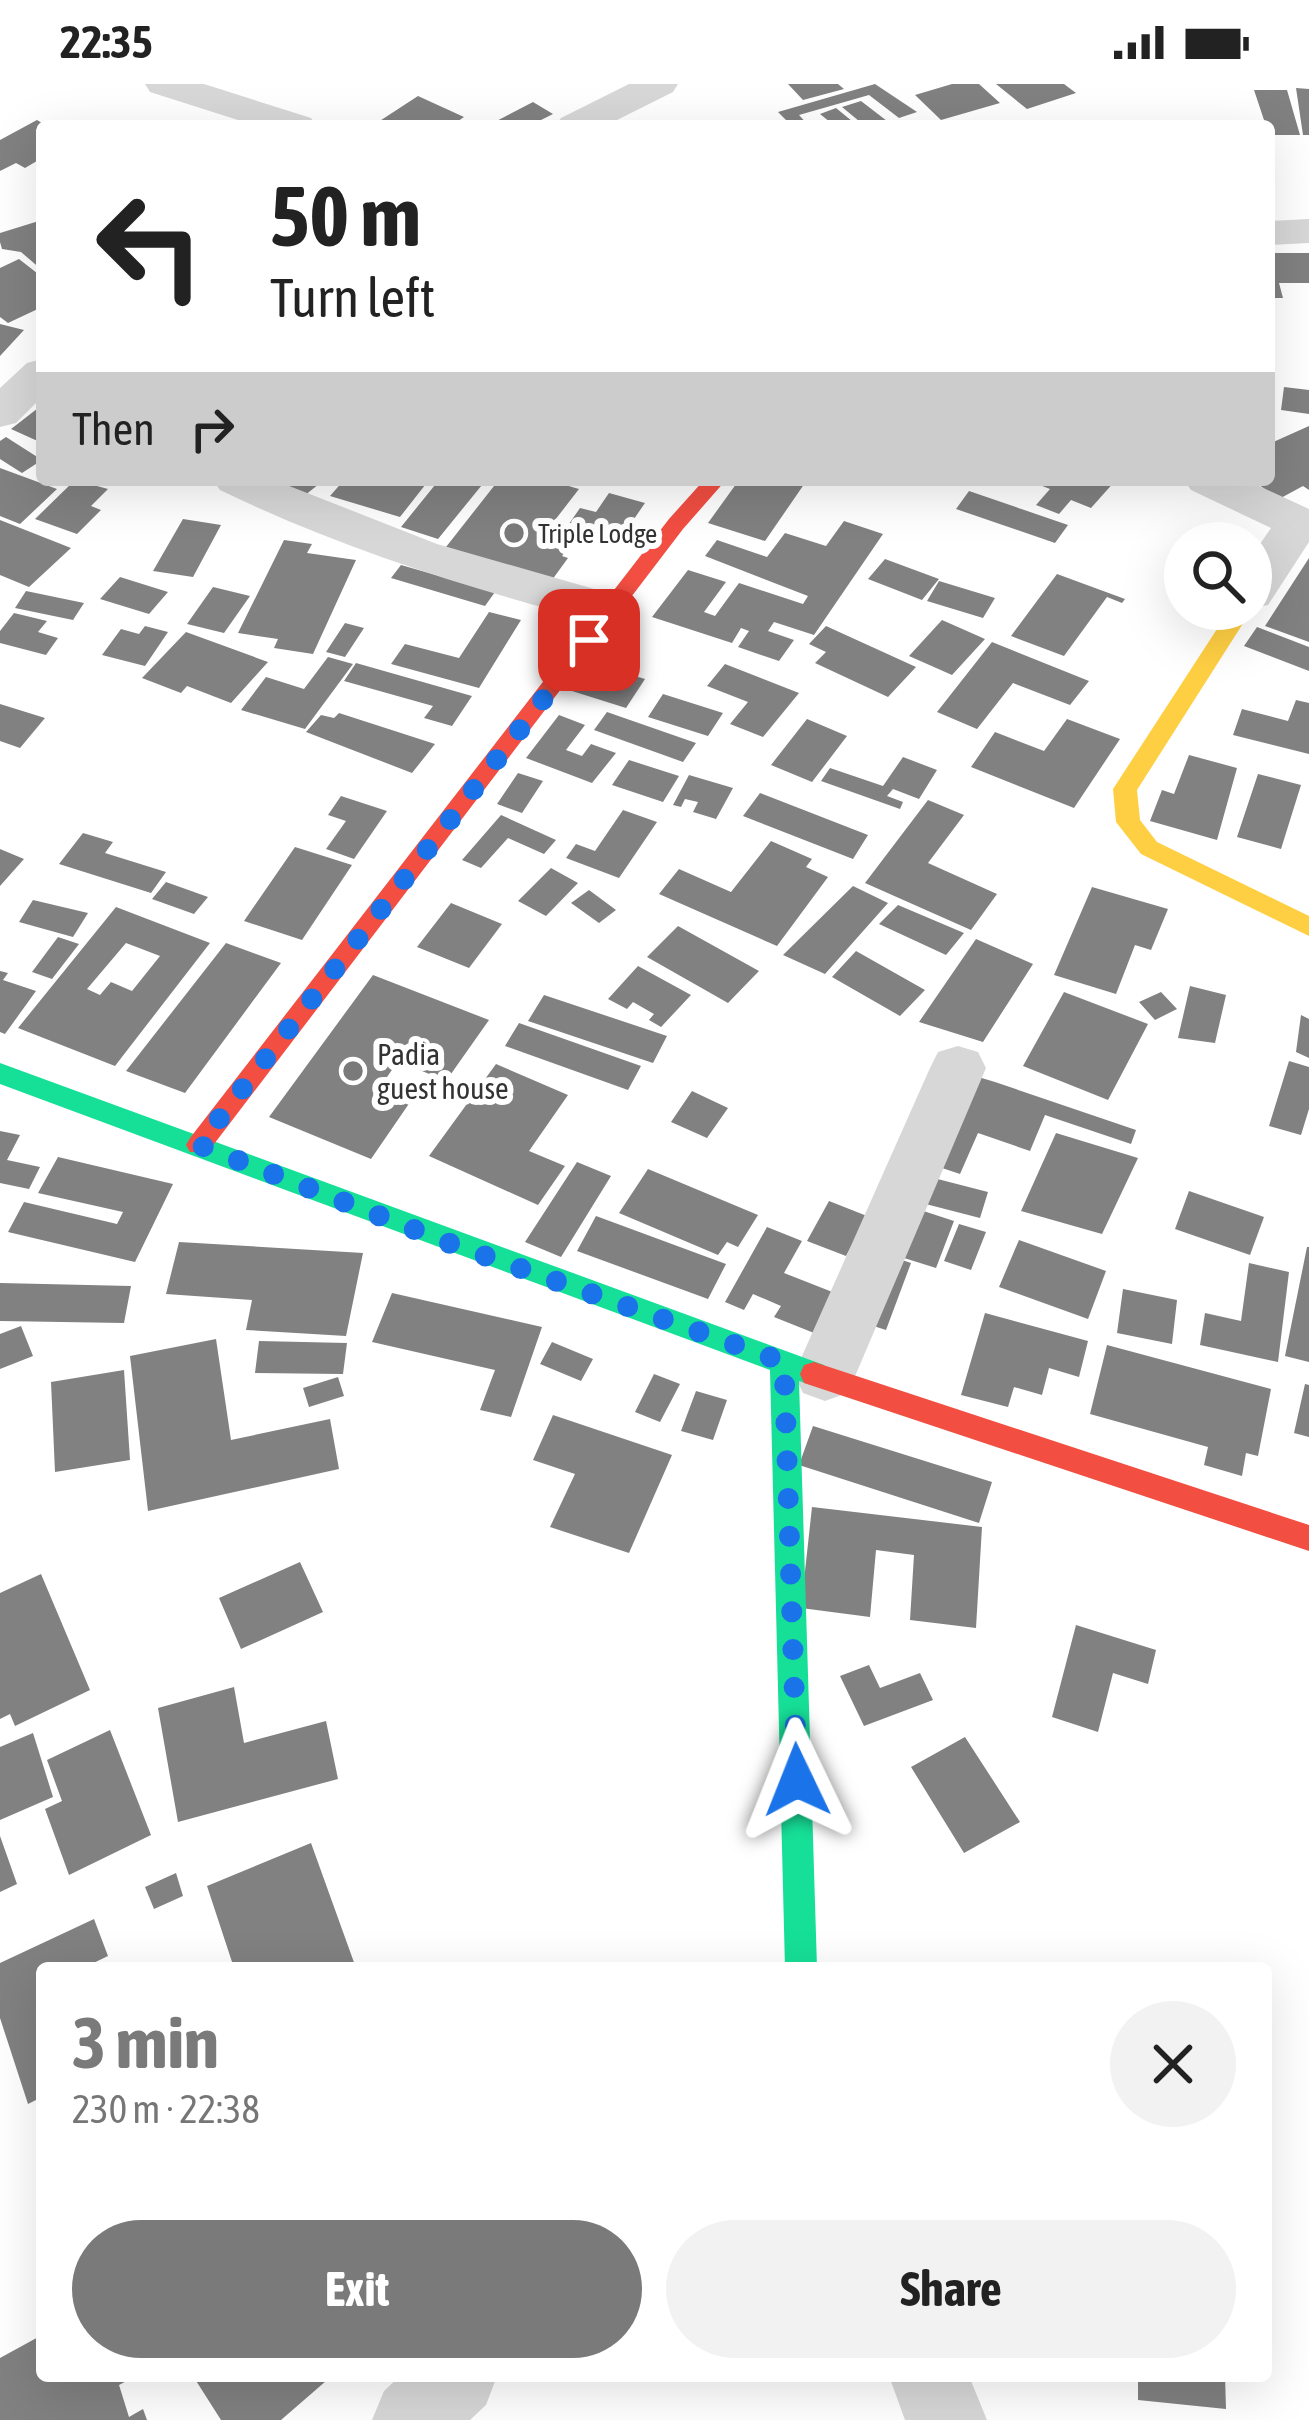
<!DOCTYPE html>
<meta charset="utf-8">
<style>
body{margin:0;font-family:"Asap Condensed",sans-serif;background:#f2f2f2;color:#222;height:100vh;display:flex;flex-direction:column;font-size:45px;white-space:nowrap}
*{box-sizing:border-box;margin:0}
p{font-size:39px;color:#767676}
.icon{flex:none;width:66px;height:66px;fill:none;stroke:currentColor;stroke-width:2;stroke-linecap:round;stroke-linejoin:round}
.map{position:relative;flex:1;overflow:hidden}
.drawer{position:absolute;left:36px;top:1878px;width:1236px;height:420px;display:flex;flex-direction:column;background:#fff;border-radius:12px;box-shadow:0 12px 48px #0002}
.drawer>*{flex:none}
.guide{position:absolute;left:36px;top:36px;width:1239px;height:366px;border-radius:12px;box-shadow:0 12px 48px #0002;background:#fff;color:#222;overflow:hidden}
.fabs{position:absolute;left:1164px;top:438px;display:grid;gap:24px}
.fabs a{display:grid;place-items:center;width:108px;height:108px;border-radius:50%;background:#fff;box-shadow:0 12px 48px #0002;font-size:60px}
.pin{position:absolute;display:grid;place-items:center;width:102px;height:102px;color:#fff;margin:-51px;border-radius:24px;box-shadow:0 6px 18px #0006}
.me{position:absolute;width:132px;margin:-66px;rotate:358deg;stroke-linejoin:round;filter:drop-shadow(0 0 9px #0008)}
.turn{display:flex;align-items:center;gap:42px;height:252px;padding:0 36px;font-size:54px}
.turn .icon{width:156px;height:156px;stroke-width:2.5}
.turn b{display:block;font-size:84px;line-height:102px}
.then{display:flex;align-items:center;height:114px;padding:0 36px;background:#0003;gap:24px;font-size:45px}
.round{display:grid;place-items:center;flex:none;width:126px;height:126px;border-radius:63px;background:#f2f2f2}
.overview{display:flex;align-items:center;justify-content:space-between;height:204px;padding:0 36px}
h1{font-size:72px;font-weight:700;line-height:90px;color:#7a7a7a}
.cta{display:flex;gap:24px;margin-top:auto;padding:24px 36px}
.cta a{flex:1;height:138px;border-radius:72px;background:#7a7a7a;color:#fff;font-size:48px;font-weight:700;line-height:138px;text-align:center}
.cta a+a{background:#f2f2f2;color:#222}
.status{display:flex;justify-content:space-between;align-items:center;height:84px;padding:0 60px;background:#fff;direction:ltr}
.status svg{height:33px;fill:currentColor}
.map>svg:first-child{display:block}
.building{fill:#818181;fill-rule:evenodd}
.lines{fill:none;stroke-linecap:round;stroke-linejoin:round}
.street{fill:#d7d7d7;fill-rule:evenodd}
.fast{fill:#16e098;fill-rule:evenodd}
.slow{fill:#ffcf43;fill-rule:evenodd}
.jam{fill:#f24e42;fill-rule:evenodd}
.route{stroke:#1a73e8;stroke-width:21;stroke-dasharray:0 37.8}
.poi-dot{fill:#7a7a7a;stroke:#fff;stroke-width:4.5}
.labels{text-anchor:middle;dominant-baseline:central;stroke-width:12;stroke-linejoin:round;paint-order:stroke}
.far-poi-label{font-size:27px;fill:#333;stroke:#fff;text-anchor:start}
.poi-label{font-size:30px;fill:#333;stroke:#fff;text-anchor:start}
</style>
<div class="status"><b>22:35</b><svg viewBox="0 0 49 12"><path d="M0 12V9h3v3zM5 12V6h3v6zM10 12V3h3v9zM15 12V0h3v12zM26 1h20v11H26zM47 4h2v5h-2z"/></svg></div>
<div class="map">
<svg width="1309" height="2336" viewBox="0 0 1309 2336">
<rect width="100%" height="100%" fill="#fff"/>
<path class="building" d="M 788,0 L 838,0 L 844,5 L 803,16 Z
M 875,0 L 917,28 L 899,34 L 869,11 L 799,31 L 809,42 L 824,37 L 830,42 L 792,42 L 778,28 Z
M 952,0 L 979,0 L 1000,19 L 941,36 L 915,11 Z
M 996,0 L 1064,0 L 1076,9 L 1027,25 Z
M 1296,4 L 1309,5 L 1309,51 L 1303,51 Z
M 1254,6 L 1287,6 L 1300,51 L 1269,51 Z
M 418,12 L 464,33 L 451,42 L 372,42 Z
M 861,17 L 887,37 L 865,42 L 842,23 Z
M 533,18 L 553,30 L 529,42 L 487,42 Z
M 836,24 L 858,42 L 835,42 L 820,30 Z
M 37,36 L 42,39 L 42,74 L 25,84 L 16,79 L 0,87 L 0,56 Z
M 42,136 L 42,186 L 21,168 L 2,165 L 0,158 L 0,149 Z
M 1269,169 L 1309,169 L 1309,199 L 1279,199 L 1283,214 L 1269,214 Z
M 19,175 L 42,193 L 42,223 L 8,239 L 0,233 L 0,184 Z
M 0,240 L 24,246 L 0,272 Z
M 1284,303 L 1309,306 L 1309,330 L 1281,326 Z
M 42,321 L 42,359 L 11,345 Z
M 1309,342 L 1309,406 L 1303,402 L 1279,415 L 1252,396 L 1269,396 L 1269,360 Z
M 6,353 L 42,376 L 22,389 L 0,375 L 0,357 Z
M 0,384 L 57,405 L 20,440 L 0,432 Z
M 75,396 L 108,405 L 91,422 L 101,426 L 77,450 L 35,435 Z
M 257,396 L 324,396 L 304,412 Z
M 344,396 L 429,396 L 400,433 L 330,412 Z
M 439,396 L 486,396 L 438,455 L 401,443 Z
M 492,396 L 548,396 L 579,405 L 545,449 L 573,457 L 562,472 L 568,474 L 552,496 L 446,463 L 494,402 L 489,400 Z
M 739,396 L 807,396 L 765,457 L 708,439 Z
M 1027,396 L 1116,396 L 1091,424 L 1071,416 L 1059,430 L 1036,421 L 1050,405 Z
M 969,407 L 1068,441 L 1055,459 L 956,425 Z
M 609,409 L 645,419 L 614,464 L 562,450 L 580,424 L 596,428 Z
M 183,435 L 221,441 L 193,493 L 153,487 Z
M 0,436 L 71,464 L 29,503 L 0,491 Z
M 844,437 L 883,450 L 814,551 L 774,538 L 768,547 L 794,556 L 779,577 L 738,563 L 749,547 L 741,544 L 732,559 L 652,533 L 688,486 L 726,498 L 704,528 L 715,532 L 739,499 L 803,520 L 808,512 L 705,472 L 717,456 L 767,473 L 785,449 L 826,462 Z
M 284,456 L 312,460 L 307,469 L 356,476 L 313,570 L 274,564 L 278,555 L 238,549 Z
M 1309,474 L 1309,558 L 1265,542 Z
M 885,475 L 939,495 L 922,516 L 868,495 Z
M 401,481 L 495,508 L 485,522 L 391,494 Z
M 1057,490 L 1125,515 L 1122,519 L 1107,513 L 1064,572 L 1011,552 Z
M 120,493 L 168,508 L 149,530 L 100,515 Z
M 939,497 L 995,514 L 983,534 L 927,517 Z
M 213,503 L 250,512 L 224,549 L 187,540 Z
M 26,507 L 84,519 L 73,536 L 15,524 Z
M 489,528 L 521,536 L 479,604 L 391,580 L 405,560 L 459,574 Z
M 14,529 L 47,537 L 38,548 L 58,554 L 46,571 L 0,559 L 0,547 Z
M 942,536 L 985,555 L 952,591 L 909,572 Z
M 345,539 L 364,544 L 345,573 L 326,568 Z
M 145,542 L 168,548 L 145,582 L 102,571 L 121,545 L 139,550 Z
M 826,542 L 916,583 L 888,613 L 815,579 L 826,568 L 809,560 Z
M 1257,543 L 1309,563 L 1309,587 L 1244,562 Z
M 186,548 L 268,578 L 231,619 L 187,602 L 181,609 L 142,594 Z
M 992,558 L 1089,597 L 1070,621 L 1013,599 L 977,645 L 937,628 Z
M 328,573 L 353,580 L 305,645 L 241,626 L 266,593 L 304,605 Z
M 356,579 L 472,612 L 452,642 L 424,634 L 433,622 L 344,597 Z
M 591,579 L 645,595 L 626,624 L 572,607 Z
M 725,580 L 799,609 L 763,653 L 730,640 L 748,618 L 707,602 Z
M 663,610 L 723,629 L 708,652 L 648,633 Z
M 1296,616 L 1309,619 L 1309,670 L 1233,651 L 1242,625 L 1288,637 Z
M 0,620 L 45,634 L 20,664 L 0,657 Z
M 607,628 L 696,659 L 683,678 L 594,646 Z
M 339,629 L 435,660 L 412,689 L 306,648 L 321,631 L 334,634 Z
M 559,631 L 585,641 L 566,666 L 582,672 L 591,660 L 616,669 L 592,699 L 526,674 Z
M 807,635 L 847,652 L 812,698 L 771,681 Z
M 1067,635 L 1120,655 L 1074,724 L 971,683 L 995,648 L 1044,667 Z
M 1189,671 L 1237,684 L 1217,756 L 1150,737 L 1162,706 L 1174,710 Z
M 903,673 L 937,686 L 919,715 L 893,705 L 887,712 L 903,718 L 900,725 L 821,697 L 830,684 L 883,702 Z
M 629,676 L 679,692 L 663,718 L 612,701 Z
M 518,689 L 543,697 L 522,729 L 497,720 Z
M 1258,690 L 1301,701 L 1281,765 L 1237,753 Z
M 689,691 L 733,704 L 716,735 L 693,728 L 698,718 L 685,715 L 681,723 L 673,721 Z
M 760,709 L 868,751 L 853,775 L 743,732 Z
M 341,712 L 387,727 L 354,775 L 326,765 L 346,737 L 328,731 Z
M 928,716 L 964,731 L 928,779 L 997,810 L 971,846 L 865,799 Z
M 623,726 L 657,738 L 619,794 L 566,774 L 576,760 L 595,767 Z
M 501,731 L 556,756 L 544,770 L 508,754 L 481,784 L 462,776 Z
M 83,749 L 113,758 L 105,769 L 166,788 L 151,809 L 59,780 Z
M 771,757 L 812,775 L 806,783 L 828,793 L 777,862 L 659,810 L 679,785 L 731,808 Z
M 295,763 L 352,781 L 302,856 L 244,837 Z
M 0,765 L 24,775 L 0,802 Z
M 551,784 L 578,799 L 546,832 L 518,817 Z
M 166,798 L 208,813 L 194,830 L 152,815 Z
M 853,802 L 888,819 L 825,890 L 783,871 Z
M 1092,803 L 1168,825 L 1151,866 L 1135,861 L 1116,910 L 1054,891 Z
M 589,806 L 616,826 L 599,839 L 571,819 Z
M 33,816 L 88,829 L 73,853 L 19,838 Z
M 451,819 L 502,840 L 469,884 L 417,863 Z
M 898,821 L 964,849 L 946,871 L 879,840 Z
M 116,823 L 210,859 L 115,982 L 18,944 ZM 126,859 L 160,872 L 132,907 L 111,898 L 100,911 L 87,905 Z
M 678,842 L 759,887 L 728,919 L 647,873 Z
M 58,853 L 79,860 L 52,895 L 32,888 Z
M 976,855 L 1033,880 L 983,958 L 919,938 Z
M 226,859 L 281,879 L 185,1009 L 126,987 Z
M 856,867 L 925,906 L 900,932 L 832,893 Z
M 638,882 L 691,911 L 661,943 L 649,936 L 654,930 L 633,918 L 627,925 L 608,915 Z
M 0,887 L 8,889 L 3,896 L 36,907 L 5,950 L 0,948 Z
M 373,891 L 489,936 L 446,997 L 398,977 L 385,996 L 417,1008 L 371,1075 L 269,1033 Z
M 1190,902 L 1226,911 L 1215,959 L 1178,954 Z
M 1064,908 L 1148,940 L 1108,1016 L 1023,982 Z
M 1161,908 L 1177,925 L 1155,936 L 1139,918 Z
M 544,911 L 667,952 L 653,979 L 528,937 Z
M 1301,931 L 1309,935 L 1309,974 L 1296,968 Z
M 519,939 L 641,982 L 628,1006 L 505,962 Z
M 1289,977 L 1309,983 L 1309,1025 L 1301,1051 L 1269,1042 Z
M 496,980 L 568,1011 L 529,1067 L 565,1082 L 538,1121 L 429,1072 Z
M 975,992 L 995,998 L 1136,1046 L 1131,1060 L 1045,1031 L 1030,1067 L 978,1049 L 960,1090 L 933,1081 Z
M 692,1007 L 728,1024 L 707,1054 L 671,1038 Z
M 0,1047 L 20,1051 L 7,1076 L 40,1083 L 29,1105 L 0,1099 Z
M 1056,1049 L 1138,1074 L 1102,1150 L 1021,1127 Z
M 58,1073 L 173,1100 L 135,1178 L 8,1148 L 24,1118 L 117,1140 L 123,1128 L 38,1109 Z
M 577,1078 L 611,1092 L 561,1173 L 525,1158 Z
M 648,1085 L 758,1131 L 738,1163 L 727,1158 L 718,1171 L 619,1129 Z
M 922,1091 L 988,1108 L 980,1134 L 914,1117 Z
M 1189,1107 L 1264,1133 L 1250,1171 L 1175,1145 Z
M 829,1117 L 867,1132 L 846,1172 L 807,1157 Z
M 905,1121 L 954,1137 L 936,1184 L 885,1168 Z
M 596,1132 L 726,1180 L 708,1215 L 577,1167 Z
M 959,1140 L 986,1148 L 971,1186 L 944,1177 Z
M 767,1143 L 802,1157 L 784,1189 L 840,1211 L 819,1251 L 774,1233 L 781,1222 L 753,1210 L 744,1226 L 725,1218 Z
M 1019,1156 L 1106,1187 L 1088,1235 L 999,1203 Z
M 179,1158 L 363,1169 L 346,1252 L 246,1246 L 252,1216 L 166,1210 Z
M 1307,1163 L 1309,1163 L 1309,1278 L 1285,1272 Z
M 884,1170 L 911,1179 L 886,1246 L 858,1237 Z
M 1249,1179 L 1289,1188 L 1278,1278 L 1200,1261 L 1205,1229 L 1241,1237 Z
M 0,1199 L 131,1202 L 124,1239 L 0,1237 Z
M 1123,1205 L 1177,1216 L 1172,1260 L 1117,1249 Z
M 392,1209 L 542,1243 L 511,1333 L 480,1326 L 495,1286 L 372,1258 Z
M 985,1229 L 1088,1257 L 1079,1293 L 1049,1284 L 1042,1311 L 1014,1303 L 1008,1323 L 961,1311 Z
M 21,1242 L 33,1272 L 0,1285 L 0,1250 Z
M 216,1255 L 231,1356 L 330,1335 L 339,1385 L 148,1427 L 130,1272 Z
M 259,1257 L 347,1259 L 343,1290 L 255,1289 Z
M 552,1258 L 593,1275 L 581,1297 L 540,1280 Z
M 1107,1261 L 1271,1305 L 1258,1372 L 1246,1369 L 1242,1392 L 1204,1381 L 1208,1363 L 1090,1330 Z
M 124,1286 L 130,1376 L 55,1388 L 51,1298 Z
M 654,1290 L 680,1300 L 660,1338 L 635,1328 Z
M 338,1293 L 344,1312 L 309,1323 L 303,1304 Z
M 1305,1300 L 1309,1301 L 1309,1353 L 1294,1349 Z
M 696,1307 L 727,1316 L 713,1356 L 681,1347 Z
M 553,1331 L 672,1371 L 629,1469 L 550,1443 L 575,1390 L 533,1376 Z
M 813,1342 L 992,1398 L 979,1439 L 799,1381 Z
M 812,1423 L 982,1443 L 976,1544 L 910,1536 L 914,1471 L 876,1466 L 870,1533 L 801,1524 Z
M 300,1478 L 323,1528 L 241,1565 L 219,1514 Z
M 41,1490 L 90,1606 L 15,1642 L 10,1630 L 0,1635 L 0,1509 Z
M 1076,1541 L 1156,1566 L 1148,1600 L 1113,1589 L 1098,1648 L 1052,1633 Z
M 869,1581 L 880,1604 L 920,1589 L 933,1616 L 864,1642 L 840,1592 Z
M 234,1603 L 244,1659 L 326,1637 L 338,1695 L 178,1738 L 158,1624 Z
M 110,1646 L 151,1751 L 69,1791 L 45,1725 L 62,1717 L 47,1676 Z
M 33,1649 L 53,1713 L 0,1736 L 0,1663 Z
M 965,1653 L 1020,1738 L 964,1769 L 911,1683 Z
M 0,1752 L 17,1800 L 0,1808 Z
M 311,1759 L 356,1884 L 234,1884 L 207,1802 Z
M 176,1789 L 183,1812 L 154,1825 L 145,1803 Z
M 94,1835 L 108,1872 L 83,1884 L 42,1884 L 42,2013 L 28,2020 L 0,1934 L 0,1879 Z
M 42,2251 L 42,2292 L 136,2292 L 119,2301 L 129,2333 L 143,2325 L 147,2336 L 0,2336 L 0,2274 Z
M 193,2292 L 323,2292 L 326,2297 L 281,2336 L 221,2336 Z
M 1138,2292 L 1225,2292 L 1226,2325 L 1138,2316 Z"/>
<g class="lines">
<path class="street" d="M 145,0 L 204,0 L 311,34 L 317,42 L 257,42 L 150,8 Z
M 629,0 L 678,0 L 673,8 L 605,42 L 555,42 L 561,34 Z
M 1309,135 L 1309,159 L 1269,161 L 1269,137 Z
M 42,275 L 42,313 L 16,339 L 0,343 L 0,304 L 27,279 Z
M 213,396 L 274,396 L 437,460 L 629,515 L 636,526 L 629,537 L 612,542 C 477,507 346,467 220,406 Z
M 1184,396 L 1246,396 L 1309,425 L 1309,458 L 1268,521 L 1247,525 L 1251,525 L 1251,473 L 1271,444 L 1191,406 Z
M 958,962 L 978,968 L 986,984 L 856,1290 L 847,1309 L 825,1317 L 803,1309 L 794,1290 L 930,984 L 938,968 Z
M 400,2292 L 497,2292 L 486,2321 L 470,2336 L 372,2336 L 384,2307 Z
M 889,2292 L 969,2292 L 987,2336 L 905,2336 Z"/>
<path class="fast" d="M 0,979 L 824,1281 L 828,1290 L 824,1299 L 814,1302 L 799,1297 L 817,1884 L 785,1884 L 770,1286 L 0,1000 Z"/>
<path class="slow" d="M 1251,524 L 1252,525 L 1249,530 L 1137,706 L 1140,736 L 1157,758 L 1309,832 L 1309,852 L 1141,770 L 1116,738 L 1113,705 L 1230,525 Z"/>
<path class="jam" d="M 704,396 L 726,396 L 683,445 L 208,1068 L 190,1068 L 186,1061 L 190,1054 L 669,435 Z
M 814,1278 L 1309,1441 L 1309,1467 L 804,1299 L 800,1290 L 804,1281 Z"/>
</g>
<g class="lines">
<path class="route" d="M 589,556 L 199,1061 L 446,1158 L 784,1278 L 797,1696"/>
</g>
<g class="poi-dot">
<circle cx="514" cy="449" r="12"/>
<circle cx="353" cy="987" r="12"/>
</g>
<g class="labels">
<g class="far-poi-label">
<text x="538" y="449">Triple Lodge</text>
</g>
<g class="poi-label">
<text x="377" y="970">Padia<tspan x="377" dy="34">guest house</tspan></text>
</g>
</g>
</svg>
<div class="fabs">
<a><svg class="icon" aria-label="search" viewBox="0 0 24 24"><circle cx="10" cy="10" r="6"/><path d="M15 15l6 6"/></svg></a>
</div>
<div class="pin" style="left:589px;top:556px;background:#d93025"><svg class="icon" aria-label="arrive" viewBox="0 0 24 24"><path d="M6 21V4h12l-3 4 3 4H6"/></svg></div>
<svg class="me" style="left:797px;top:1696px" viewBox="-20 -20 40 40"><path d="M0-17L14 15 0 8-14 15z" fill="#1a73e8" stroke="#fff" stroke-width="4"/></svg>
<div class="guide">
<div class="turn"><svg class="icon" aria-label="left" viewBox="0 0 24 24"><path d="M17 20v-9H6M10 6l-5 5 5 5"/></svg><div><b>50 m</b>Turn left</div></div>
<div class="then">Then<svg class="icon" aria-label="right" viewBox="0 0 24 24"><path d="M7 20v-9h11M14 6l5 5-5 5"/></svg></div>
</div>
<section class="drawer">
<div class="overview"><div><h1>3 min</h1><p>230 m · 22:38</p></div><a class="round"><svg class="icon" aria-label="close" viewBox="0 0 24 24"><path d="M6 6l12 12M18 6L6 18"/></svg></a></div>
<div class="cta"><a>Exit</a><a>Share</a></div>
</section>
</div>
